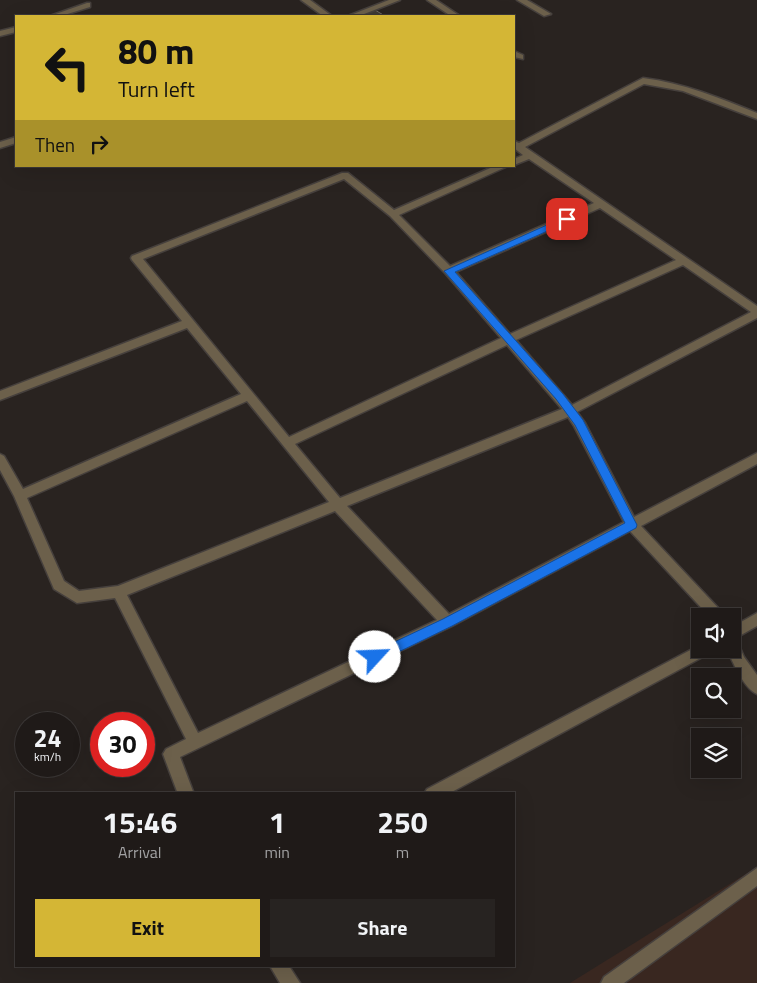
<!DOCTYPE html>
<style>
body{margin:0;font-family:"Titillium Web",sans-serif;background:#272321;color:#f1f3f6;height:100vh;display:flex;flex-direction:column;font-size:19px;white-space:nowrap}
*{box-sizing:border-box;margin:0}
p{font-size:16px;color:#a1a1a2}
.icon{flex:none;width:28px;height:28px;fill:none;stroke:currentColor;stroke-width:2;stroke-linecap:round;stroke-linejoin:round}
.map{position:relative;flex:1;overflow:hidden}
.drawer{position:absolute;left:15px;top:792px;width:500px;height:175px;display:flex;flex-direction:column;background:#1f1a18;border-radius:0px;box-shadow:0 5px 20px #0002,0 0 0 1px #3c3837}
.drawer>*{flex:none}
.top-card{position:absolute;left:15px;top:15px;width:500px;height:152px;border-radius:0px;box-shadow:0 5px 20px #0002,0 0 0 1px #3c3837;background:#d4b635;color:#111;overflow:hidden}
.controls{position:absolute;left:691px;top:608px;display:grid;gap:10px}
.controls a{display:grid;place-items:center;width:50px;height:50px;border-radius:0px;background:#1f1a18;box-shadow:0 5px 20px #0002,0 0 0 1px #3c3837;font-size:25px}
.speed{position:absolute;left:15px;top:712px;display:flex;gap:10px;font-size:25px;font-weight:700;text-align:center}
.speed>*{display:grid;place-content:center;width:65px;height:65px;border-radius:50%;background:#1f1a18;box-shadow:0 5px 20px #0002,0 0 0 1px #3c3837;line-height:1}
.speed small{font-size:12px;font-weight:400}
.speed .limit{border:8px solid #d22;background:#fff;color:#111}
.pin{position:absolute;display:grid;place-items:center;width:42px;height:42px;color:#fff;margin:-21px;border-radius:10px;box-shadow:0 2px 8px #0006}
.me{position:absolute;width:55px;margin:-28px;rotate:65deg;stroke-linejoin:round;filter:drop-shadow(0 0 4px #0008)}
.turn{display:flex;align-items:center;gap:18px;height:105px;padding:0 20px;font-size:22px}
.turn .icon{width:65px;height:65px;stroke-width:2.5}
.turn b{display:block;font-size:35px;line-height:42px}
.then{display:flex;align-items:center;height:48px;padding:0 20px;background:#0003;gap:10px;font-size:19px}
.eta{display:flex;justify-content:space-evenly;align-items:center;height:85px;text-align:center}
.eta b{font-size:30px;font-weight:700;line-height:35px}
.action{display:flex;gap:10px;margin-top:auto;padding:10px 20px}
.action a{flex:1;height:58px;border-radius:0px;background:#d4b635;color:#111;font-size:20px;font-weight:700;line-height:58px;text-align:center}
.action a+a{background:#272321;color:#f1f3f6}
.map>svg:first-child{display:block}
.industrial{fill:#392720}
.building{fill:#3d3833;stroke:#6e6863}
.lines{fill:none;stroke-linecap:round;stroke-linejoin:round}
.minor-casing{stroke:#46403d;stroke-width:3}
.minor{fill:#6c604b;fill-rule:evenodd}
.route{fill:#1a73e8;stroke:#114b97}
</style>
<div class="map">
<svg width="757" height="983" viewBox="0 0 757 983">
<rect width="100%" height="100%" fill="#292320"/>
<path class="industrial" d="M 757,867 L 757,983 L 570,983 Z"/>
<path class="building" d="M 375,10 L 385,16 L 358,16 Z"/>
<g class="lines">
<g class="minor-casing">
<path id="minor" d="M 301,0 L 310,0 L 332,16 L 323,16 Z
M 389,0 L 400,0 L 359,16 L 348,16 Z
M 427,0 L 436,0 L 460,16 L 451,16 Z
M 517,0 L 527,0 L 551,14 L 544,16 Z
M 87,3 L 90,3 L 90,7 L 61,16 L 50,16 Z
M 16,27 L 16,32 L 0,36 L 0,31 Z
M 514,51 L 523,55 L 523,59 L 514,57 Z
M 643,78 C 683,83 720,98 757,113 L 757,119 L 683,91 L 644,84 L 525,147 L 757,306 L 757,318 L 577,412 L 585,423 L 634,517 L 757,453 L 757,464 L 641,526 L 722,612 L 724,616 L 709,616 L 630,531 L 452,626 L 180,757 L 194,794 L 178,794 L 163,754 L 166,749 L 186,739 L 115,598 L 77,603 L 54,589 L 14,496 L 0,470 L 0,454 L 4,456 L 23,489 L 241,394 L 187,328 L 0,400 L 0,391 L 182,321 L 132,260 L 131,258 L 132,256 L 342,173 L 348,173 L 394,210 L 495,166 L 508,166 L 399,215 L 450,266 L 594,203 L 529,159 L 514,165 L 514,159 L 523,155 L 514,148 L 514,141 L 519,143 ZM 344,179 L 390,216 L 445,273 L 501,338 L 289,437 L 143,259 ZM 600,208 L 676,260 L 510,334 L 456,272 ZM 683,265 L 751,312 L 572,405 L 516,340 ZM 507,345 L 562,409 L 340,498 L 295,444 ZM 247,401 L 329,502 L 118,586 L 79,591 L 64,581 L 27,498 ZM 568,417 L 574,426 L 624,522 L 449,614 L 347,506 ZM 335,511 L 437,620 L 198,733 L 127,595 Z
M 16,137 L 16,143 L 0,148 L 0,142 Z
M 757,613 L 757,626 L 734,639 L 737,641 L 744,657 L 757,675 L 757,694 C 744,689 732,661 727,649 L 732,649 L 732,627 Z
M 700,645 L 700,649 L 712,649 L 710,653 L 448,794 L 424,794 L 427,789 Z
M 757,868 L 757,886 L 624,983 L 601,983 L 604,977 Z
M 270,966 L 289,966 L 300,983 L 280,983 Z"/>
</g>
<use href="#minor" class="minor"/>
</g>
<path class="route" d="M 567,216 L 570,217 L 570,221 L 455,272 L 563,394 L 583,420 L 637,525 L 636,528 L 452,626 L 380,661 L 375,662 L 371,661 L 369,657 L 371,653 L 443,619 L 625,523 L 575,425 L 556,399 L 444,271 Z"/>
</svg>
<div class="controls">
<a><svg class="icon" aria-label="sound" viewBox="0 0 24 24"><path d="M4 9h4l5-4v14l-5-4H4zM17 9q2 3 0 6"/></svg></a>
<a><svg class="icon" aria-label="search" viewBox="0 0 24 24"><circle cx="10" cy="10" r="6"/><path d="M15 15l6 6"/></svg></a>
<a><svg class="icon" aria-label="layers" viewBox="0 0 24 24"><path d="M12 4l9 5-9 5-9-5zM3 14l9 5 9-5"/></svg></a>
</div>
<div class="speed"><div>24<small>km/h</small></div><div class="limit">30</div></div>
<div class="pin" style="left:567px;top:219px;background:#d93025"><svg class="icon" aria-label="arrive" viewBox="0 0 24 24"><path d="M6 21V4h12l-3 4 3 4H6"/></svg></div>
<svg class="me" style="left:375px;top:657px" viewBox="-20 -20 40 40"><circle r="19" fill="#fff"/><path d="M0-13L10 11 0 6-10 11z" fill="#1a73e8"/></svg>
<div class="top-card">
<div class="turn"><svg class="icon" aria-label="left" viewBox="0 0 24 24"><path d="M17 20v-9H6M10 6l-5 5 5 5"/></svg><div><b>80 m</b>Turn left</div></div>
<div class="then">Then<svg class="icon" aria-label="right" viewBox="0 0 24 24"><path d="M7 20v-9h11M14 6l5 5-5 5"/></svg></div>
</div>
<section class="drawer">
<div class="eta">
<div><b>15:46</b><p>Arrival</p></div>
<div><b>1</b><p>min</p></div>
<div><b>250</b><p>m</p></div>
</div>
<div class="action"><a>Exit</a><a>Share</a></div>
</section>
</div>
